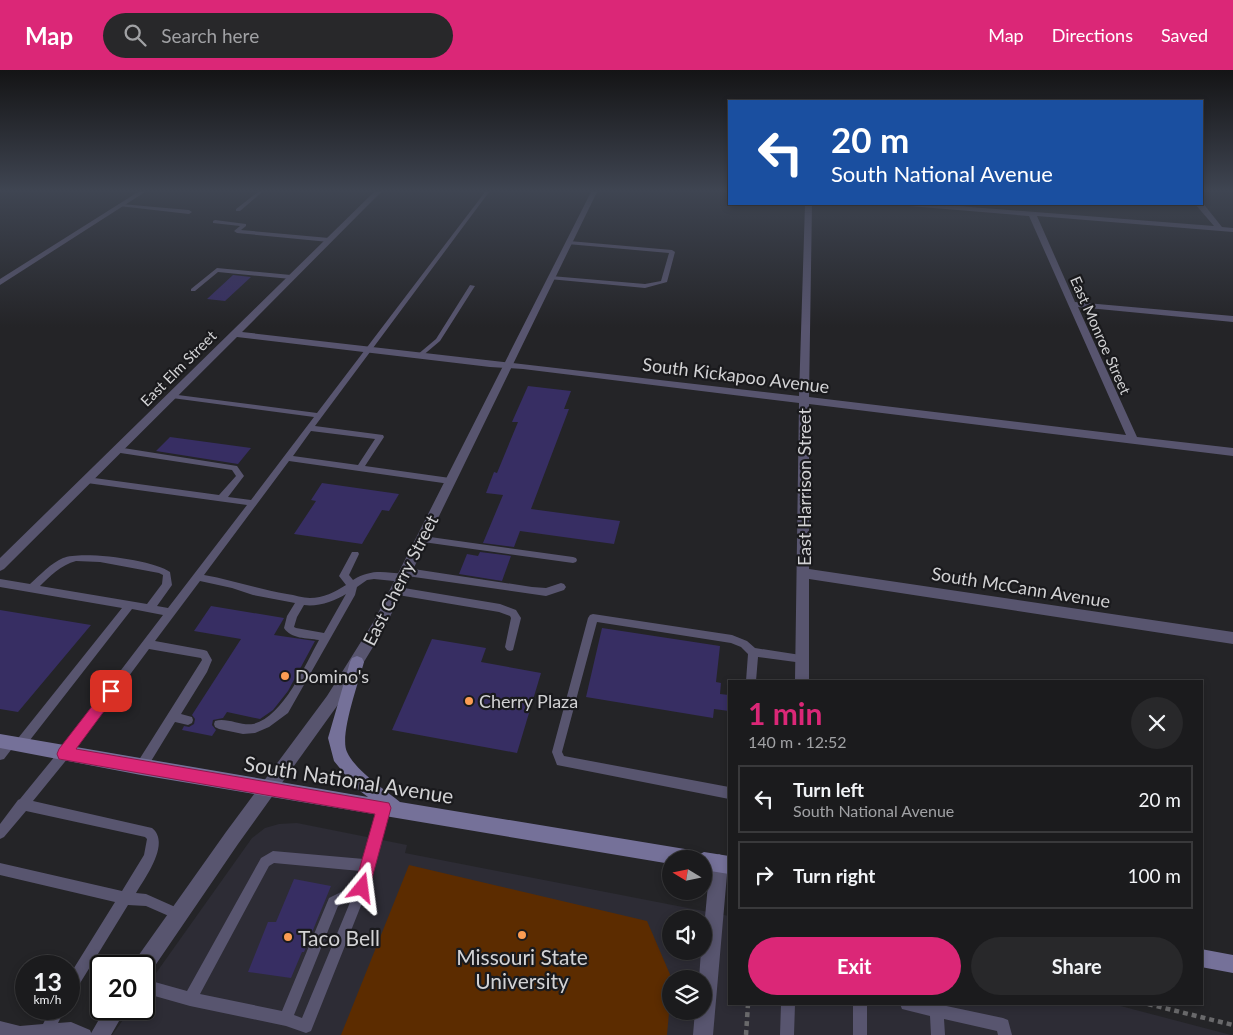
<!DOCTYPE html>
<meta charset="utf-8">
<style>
body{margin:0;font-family:Lato,sans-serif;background:#28282a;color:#f1f3f6;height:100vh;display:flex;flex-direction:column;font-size:19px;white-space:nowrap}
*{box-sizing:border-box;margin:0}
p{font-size:16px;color:#a0a1a4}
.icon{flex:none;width:28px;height:28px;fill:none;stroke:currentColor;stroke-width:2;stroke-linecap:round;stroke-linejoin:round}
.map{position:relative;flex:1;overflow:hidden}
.details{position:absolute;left:728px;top:610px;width:475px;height:325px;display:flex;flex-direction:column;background:#1b1b1d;border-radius:0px;box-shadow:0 2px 8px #0003,0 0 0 1px #39393b}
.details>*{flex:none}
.top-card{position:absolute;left:728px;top:30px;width:475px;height:105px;border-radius:0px;box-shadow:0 2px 8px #0003,0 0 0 1px #39393b;background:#1a4fa0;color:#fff;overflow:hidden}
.needle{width:32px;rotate:280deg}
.buttons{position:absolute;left:662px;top:780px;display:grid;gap:10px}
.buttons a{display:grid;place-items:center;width:50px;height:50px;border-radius:50%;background:#1b1b1d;box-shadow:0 2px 8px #0003,0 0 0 1px #39393b;font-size:25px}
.speed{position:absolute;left:15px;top:885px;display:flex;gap:10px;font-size:25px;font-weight:700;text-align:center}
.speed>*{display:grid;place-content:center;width:65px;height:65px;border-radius:50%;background:#1b1b1d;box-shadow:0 2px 8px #0003,0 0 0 1px #39393b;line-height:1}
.speed small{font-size:12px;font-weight:400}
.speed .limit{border:2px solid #111;border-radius:8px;background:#fff;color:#111}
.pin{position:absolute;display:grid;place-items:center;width:42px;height:42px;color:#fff;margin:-21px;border-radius:10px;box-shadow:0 2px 8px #0006}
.me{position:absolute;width:55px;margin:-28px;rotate:16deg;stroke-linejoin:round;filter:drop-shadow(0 0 4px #0008)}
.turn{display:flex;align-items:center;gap:18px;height:105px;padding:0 20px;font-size:22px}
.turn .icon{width:65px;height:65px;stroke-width:2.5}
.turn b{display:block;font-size:35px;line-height:42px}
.round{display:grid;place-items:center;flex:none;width:52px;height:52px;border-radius:26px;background:#28282a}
.overview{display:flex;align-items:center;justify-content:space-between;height:85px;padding:0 20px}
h1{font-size:30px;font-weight:700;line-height:38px;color:#db2777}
.action{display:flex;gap:10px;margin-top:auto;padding:10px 20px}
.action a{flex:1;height:58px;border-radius:30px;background:#db2777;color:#fff;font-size:20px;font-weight:700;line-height:58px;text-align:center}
.action a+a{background:#28282a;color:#f1f3f6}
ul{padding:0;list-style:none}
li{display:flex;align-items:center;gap:15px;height:68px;margin:0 10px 8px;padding:0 10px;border:2px solid #39393b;border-radius:0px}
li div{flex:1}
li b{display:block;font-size:19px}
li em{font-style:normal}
header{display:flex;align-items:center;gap:30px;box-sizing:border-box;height:70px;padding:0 25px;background:#db2777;color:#fff}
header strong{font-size:24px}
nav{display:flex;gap:28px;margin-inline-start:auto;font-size:18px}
.search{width:350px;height:45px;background:#28282a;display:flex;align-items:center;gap:12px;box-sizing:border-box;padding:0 18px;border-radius:28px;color:#a0a1a4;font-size:19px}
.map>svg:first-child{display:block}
.built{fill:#2d2c35;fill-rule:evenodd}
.green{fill:#5c2c00}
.building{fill:#372e63}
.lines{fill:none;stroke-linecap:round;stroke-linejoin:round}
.path{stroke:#69696b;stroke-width:4.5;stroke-dasharray:5 4;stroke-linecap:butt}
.service{fill:#58556f;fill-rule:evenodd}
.minor{fill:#58556f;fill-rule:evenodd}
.tertiary{fill:#58556f;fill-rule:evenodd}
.secondary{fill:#757199;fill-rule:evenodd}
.route{fill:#db2777;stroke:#8e194d}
.poi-dot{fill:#fc9d53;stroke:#1a1a1d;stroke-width:2}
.labels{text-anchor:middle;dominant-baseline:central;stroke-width:4.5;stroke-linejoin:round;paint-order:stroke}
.far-street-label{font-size:15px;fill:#d2d2d4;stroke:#1a1a1d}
.street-label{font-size:18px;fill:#d2d2d4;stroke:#1a1a1d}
.poi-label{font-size:18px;fill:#d2d2d4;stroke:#1a1a1d;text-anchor:start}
.near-street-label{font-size:21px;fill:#d2d2d4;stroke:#1a1a1d}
.near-poi-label{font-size:21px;fill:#d2d2d4;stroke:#1a1a1d;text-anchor:start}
</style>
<header>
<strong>Map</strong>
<div class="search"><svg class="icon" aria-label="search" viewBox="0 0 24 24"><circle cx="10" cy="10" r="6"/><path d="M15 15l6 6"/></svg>Search here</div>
<nav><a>Map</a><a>Directions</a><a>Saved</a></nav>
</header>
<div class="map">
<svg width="1233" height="965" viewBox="0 0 1233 965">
<rect width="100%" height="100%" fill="#242427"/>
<path class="built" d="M 297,753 L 407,775 L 405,783 L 729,846 L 729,934 L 1113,934 L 1231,965 L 112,965 L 131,939 L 144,939 L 144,920 L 252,768 L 265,758 L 279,754 ZM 671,849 L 704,849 L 704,881 L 671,881 ZM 671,909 L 704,909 L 704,941 L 671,941 Z"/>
<path class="green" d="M 409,795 L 647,851 L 672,909 L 667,965 L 341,965 Z"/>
<path class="building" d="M 233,205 L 251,207 L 225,231 L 207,229 Z
M 528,316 L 571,321 L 564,339 L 569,339 L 531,439 L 620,451 L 614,474 L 520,461 L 514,477 L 483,473 L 503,425 L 486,423 L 494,402 L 497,403 L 518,352 L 512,352 Z
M 170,367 L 251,378 L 238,394 L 156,381 Z
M 322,413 L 399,424 L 389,441 L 382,440 L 362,474 L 294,464 L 316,431 L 311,430 Z
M 480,482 L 511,486 L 502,511 L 459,504 L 467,484 L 478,486 Z
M 211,536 L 284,548 L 274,565 L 315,571 L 288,621 L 273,640 L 260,649 L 227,642 L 223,648 L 213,650 L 212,655 L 216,660 L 212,666 L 182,660 L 184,656 L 189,657 L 194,654 L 195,649 L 192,645 L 241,569 L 194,561 Z
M 0,540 L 91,555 L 18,642 L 0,639 Z
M 602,558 L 720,576 L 716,612 L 721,613 L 720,624 L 729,625 L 729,641 L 714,639 L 713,648 L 586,627 Z
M 432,569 L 486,578 L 481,592 L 541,603 L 517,683 L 392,660 Z
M 294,809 L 331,816 L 304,882 L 302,882 L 291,908 L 248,902 L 268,852 L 276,852 Z"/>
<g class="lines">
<path class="path" d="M 1148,934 L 1233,955
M 746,965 L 748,934"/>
<path class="service" d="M 258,122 L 262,122 L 240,141 L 236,141 L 236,139 Z
M 485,122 L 489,122 L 315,356 L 383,365 L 384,367 L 365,396 L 450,408 L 453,409 L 454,411 L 453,413 L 450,414 L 289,391 L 204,505 C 232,510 259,519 287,524 C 295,525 303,528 310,528 C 323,528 335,522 346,515 L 339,506 L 352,482 L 358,482 L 359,484 L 349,505 L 353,510 C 371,499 383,502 404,504 L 403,502 L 404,500 L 407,498 L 532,517 L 546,518 L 561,513 L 564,514 L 566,517 L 564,520 L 546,526 L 407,506 L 409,508 L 407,511 L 404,512 L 374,509 L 367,510 L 357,517 L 355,525 L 288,643 L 269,657 L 255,663 L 243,664 L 219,659 L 215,657 L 214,654 L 215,651 C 226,647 241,656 253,654 C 283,647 305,595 319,570 C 307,568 291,569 284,558 L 287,546 L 295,533 L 253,525 L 232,518 L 200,511 L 155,571 L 204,580 L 207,581 L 212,590 L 207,602 L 181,644 L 192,647 L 193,650 L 192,653 L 188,655 L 175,652 L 145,701 L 141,702 L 137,701 L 135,697 L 137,693 L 202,590 L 201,588 L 149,579 L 68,688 L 33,731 L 152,758 C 171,773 145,808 136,823 L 146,824 L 182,840 L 184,844 L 182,848 L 178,850 L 146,836 L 128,835 L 74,923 L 69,925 L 69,906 L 115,832 L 0,805 L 0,793 L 122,821 L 144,785 L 147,769 L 145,767 L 26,741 L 4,767 L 0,769 L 0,754 L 18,730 L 20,729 L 60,680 L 163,545 L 132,539 L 23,679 L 19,680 L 15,679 L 14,676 L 4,689 L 0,690 L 0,677 L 6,669 L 10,668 L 14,669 L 15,672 L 122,538 L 0,517 L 0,509 L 30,514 C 40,505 51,493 63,488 C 81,480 155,490 170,502 L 172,515 L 157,536 L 168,538 L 247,435 L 87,413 L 83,410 L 84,408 L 87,407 L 219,425 L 236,406 L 232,400 L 114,382 L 113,380 L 114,378 L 117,377 L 237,396 L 244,406 L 228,427 L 251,430 L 314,347 L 172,328 L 170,328 L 170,324 L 317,343 ZM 311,361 L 375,369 L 358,395 L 293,386 ZM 76,491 L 100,492 L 159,503 L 163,505 L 162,514 L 147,534 L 40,516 C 50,506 61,495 76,491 ZM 346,524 L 324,563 L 296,558 L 294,557 L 297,547 L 304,535 C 318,537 335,531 346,524 Z
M 121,134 L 189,140 L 192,142 L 189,144 L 119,136 L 119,135 Z
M 215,150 L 246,154 L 246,156 L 241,160 L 329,168 L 332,170 L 329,172 L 237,163 L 234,161 L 240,156 L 213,153 L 213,151 Z
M 569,171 L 672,180 L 675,182 L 667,212 L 645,218 L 549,209 L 548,208 L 551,206 L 645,214 L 661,211 L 669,183 L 567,174 L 567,172 Z
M 217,198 L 291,205 L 294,207 L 291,209 L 218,202 L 195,221 L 191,221 L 191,219 Z
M 470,215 L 475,216 L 440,271 L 421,287 L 417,287 L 417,285 L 436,269 Z
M 423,466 L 573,487 L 576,488 L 577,490 L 576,492 L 573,493 L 423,472 L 419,469 Z
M 398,517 L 500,534 L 516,540 L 521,548 L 513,580 L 510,581 L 507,580 L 505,577 L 511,548 L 510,546 L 499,542 L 398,525 L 395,524 L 393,521 L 395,518 Z
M 593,544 L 732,565 L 747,571 L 755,578 L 807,586 L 808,589 L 807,592 L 803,593 L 758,587 L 756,611 L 746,611 L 748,584 L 741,577 L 731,573 L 597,552 L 562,682 L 564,686 L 729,717 L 729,729 L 557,695 L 552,682 L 588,548 L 590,545 Z
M 384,732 L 388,734 L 390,738 L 368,818 L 311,961 L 306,963 L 286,956 L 190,936 L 144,923 L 144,909 L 187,921 L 261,788 L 273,781 L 364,789 L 378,738 L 380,734 ZM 274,793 L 360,801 L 357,814 L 329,828 L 282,941 L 200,924 L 269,796 ZM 351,830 L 302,948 L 294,945 L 338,836 Z
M 781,934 L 795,934 L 794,965 L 780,965 Z
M 853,934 L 867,934 L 867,965 L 853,965 Z
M 900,934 L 937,934 L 1003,948 L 1008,950 L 1012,965 L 998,965 L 997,961 L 944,949 L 945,965 L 931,965 L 930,946 L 902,939 Z
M 51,939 L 65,939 L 58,953 L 71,952 L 90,960 L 92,965 L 0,965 L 0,951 L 20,956 L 43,954 Z"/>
<path class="minor" d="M 374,122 L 381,122 L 242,262 L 799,326 L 805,134 L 812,134 L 809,327 L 1126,365 L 1029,146 L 909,136 L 905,134 L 933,134 L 1214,156 L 1195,134 L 1202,132 L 1222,157 L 1233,158 L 1233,162 L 1037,146 L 1075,232 L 1233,246 L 1233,252 L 1078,237 L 1137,367 L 1233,378 L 1233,386 L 809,334 L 809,499 L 1233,562 L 1233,574 L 809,509 L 809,611 L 795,611 L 799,333 L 523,299 L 490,297 L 237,267 L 4,499 L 0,501 L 0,488 Z
M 719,784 L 725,787 L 728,793 L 713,965 L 693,965 L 695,941 L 704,941 L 704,909 L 699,909 L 701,881 L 704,881 L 704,858 L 710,793 L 713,787 Z"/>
<path class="tertiary" d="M 138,122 L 145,122 L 0,215 L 0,209 Z
M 591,122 L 597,122 L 384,559 L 337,636 L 238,774 L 150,903 L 144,905 L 144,896 L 134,896 L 136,889 L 226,762 L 327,626 L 374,551 Z
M 105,939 L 126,939 L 111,965 L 90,965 Z"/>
<path class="secondary" d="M 357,586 L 362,588 L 364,592 C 359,611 339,666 347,682 C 355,700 385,720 400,732 L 691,780 L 698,785 L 704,782 L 729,786 L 729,804 L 704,800 L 704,789 L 671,789 L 671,794 L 141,705 L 0,678 L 0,664 L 368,727 L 356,718 L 334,691 L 328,668 L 350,592 L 352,588 Z
M 1201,879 L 1233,885 L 1233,903 L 1201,897 Z"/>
</g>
<linearGradient id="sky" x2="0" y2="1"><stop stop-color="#141415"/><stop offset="0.47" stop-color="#3f4552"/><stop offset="1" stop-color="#3f4552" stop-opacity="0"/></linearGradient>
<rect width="1233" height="257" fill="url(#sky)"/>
<path class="route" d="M 111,615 L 116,617 L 118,621 L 116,625 L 76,679 L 389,733 L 391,738 L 368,823 L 362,826 L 357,823 L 354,818 L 375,744 L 59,689 L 57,684 L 59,679 L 107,617 Z"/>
<g class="poi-dot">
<circle cx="285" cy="606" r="5"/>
<circle cx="469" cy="631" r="5"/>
<circle cx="522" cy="865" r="5"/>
<circle cx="288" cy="867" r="5"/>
</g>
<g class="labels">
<g class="far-street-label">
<text transform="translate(1101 265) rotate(66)">East Monroe Street</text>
<text transform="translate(178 298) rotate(-45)">East Elm Street</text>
</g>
<g class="street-label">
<text transform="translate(736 305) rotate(7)">South Kickapoo Avenue</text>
<text transform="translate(804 417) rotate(-90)">East Harrison Street</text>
<text transform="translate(400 510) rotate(-63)">East Cherry Street</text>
<text transform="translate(1021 517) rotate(9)">South McCann Avenue</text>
</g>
<g class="poi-label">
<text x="295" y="606">Domino's</text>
<text x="479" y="631">Cherry Plaza</text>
</g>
<g class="near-street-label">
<text transform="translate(349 709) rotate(9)">South National Avenue</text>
</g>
<g class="near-poi-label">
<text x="298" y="867">Taco Bell</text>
<text x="522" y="886" text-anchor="middle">Missouri State<tspan x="522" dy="24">University</tspan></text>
</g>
</g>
</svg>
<div class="buttons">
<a><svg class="needle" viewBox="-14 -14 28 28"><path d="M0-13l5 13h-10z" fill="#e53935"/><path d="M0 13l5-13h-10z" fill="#a0a1a4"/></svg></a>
<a><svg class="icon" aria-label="sound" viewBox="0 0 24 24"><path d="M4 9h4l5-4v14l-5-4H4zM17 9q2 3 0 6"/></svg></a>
<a><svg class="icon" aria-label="layers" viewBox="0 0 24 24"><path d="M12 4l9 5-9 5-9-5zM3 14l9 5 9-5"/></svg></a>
</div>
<div class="speed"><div>13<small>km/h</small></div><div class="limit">20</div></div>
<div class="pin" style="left:111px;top:621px;background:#d93025"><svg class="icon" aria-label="arrive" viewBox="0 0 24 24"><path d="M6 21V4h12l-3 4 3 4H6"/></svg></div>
<svg class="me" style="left:362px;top:818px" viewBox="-20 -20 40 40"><path d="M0-17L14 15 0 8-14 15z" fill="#db2777" stroke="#fff" stroke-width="4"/></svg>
<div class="top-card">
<div class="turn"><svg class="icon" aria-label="left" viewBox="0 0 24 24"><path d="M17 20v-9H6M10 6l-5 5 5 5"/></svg><div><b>20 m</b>South National Avenue</div></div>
</div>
<section class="details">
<div class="overview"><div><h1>1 min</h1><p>140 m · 12:52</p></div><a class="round"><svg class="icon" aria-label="close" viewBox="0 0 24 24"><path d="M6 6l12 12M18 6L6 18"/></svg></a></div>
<ul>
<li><svg class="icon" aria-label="left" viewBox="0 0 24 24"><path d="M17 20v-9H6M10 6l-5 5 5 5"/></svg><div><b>Turn left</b><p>South National Avenue</p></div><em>20 m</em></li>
<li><svg class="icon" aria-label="right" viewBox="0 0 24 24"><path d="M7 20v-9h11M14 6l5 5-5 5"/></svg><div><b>Turn right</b></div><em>100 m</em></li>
</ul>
<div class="action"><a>Exit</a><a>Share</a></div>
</section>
</div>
